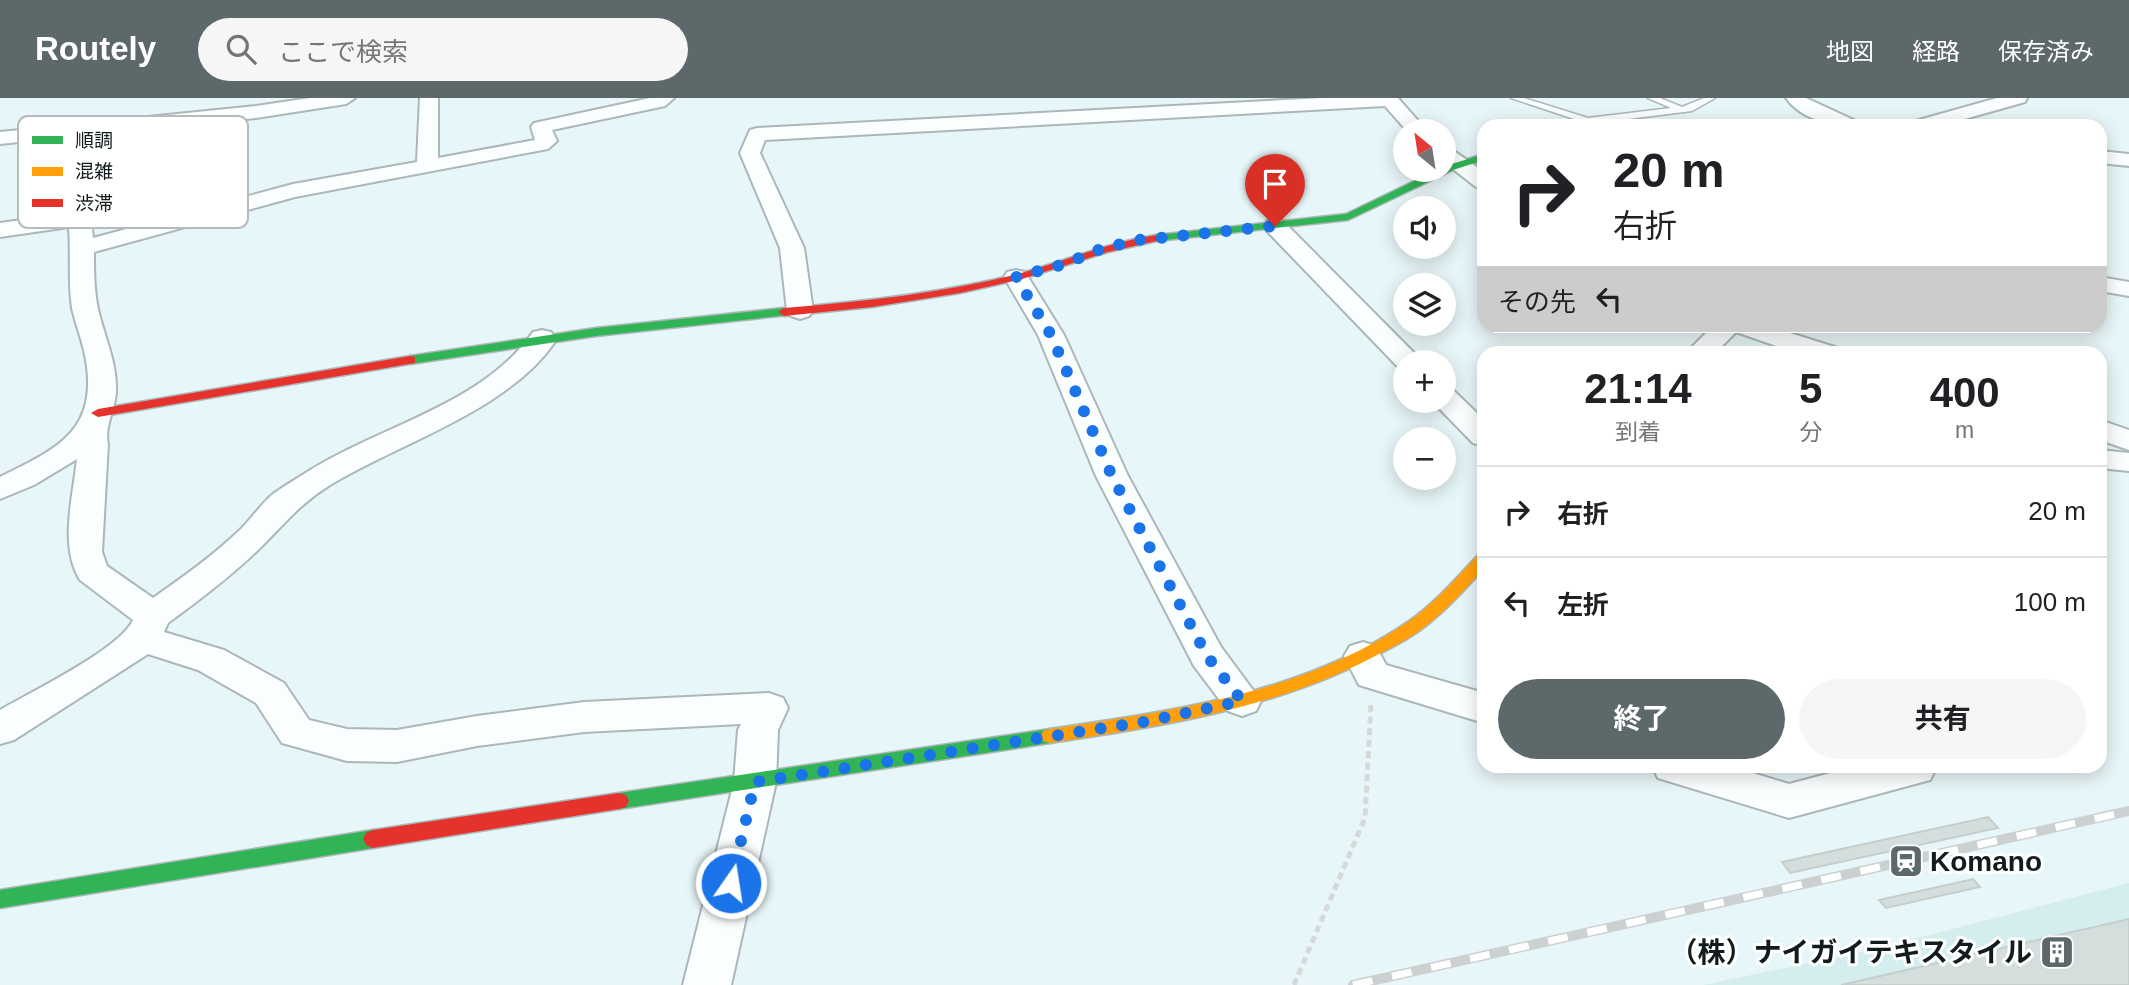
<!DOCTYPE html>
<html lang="ja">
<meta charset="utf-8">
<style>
body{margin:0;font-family:Helvetica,"Noto Sans JP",sans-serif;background:#f6f6f6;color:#202124;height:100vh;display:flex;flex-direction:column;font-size:26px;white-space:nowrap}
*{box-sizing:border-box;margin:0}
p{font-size:23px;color:#757577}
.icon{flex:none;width:38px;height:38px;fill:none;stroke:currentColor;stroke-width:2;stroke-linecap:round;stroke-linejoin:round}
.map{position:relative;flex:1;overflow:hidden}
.panel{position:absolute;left:1477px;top:248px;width:630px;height:427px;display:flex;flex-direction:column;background:#fff;border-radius:21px;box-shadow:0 4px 18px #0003}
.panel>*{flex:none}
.top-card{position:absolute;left:1477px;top:21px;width:630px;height:214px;border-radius:21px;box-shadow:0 4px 18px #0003;background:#fff;color:#202124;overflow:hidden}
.needle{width:46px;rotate:330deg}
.buttons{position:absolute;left:1393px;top:21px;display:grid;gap:14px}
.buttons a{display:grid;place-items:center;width:63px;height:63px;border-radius:50%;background:#fff;box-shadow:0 4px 18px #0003;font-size:35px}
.pin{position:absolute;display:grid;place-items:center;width:60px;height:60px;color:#fff;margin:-72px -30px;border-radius:50% 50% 50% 0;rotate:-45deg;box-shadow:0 0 7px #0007}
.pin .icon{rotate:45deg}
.me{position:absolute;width:77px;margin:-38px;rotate:13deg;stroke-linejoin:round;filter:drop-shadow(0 0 5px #0008)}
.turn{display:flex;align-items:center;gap:24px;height:147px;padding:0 21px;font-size:32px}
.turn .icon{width:91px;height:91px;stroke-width:2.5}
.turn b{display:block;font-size:49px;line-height:60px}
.then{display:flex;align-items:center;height:66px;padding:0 21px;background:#0003;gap:14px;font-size:26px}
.eta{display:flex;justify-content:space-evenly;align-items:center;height:119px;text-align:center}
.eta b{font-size:42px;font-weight:700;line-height:49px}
.primary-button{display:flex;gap:14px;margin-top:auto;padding:14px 21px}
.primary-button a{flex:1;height:80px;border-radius:42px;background:#5d686a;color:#fff;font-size:28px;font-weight:700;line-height:80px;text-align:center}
.primary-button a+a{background:#f6f6f6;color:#202124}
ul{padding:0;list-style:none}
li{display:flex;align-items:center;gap:21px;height:91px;padding:0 21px;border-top:2px solid #e0e0e0}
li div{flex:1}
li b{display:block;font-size:26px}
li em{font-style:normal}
header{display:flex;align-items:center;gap:42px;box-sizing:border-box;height:98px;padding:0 35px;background:#5d686a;color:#fff}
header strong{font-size:33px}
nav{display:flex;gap:38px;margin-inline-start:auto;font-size:24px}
.search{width:490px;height:63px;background:#f6f6f6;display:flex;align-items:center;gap:18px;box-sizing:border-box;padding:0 24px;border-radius:38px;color:#757577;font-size:26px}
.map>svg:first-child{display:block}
.built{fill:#d4eef0}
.building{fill:#d3dedd;stroke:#c3cecd;stroke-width:2}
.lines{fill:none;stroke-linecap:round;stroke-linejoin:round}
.lane-casing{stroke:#abb7b8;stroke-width:3}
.street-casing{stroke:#abb7b8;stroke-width:4}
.fast-casing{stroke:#abb7b8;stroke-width:3}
.slow-casing{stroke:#abb7b8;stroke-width:3}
.jam-casing{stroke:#abb7b8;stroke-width:3}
.path{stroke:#d5d9d9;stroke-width:5;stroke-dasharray:7 4.5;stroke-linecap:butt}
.lane{fill:#fbfefe;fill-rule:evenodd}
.street{fill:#fbfefe;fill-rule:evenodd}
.fast{fill:#30b455;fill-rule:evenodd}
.slow{fill:#ff9f0a;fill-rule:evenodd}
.jam{fill:#e5322d;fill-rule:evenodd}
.rail-casing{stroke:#ccd0d1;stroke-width:10}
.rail{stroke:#fff;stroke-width:7;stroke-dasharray:20;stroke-linecap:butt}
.route{stroke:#1a73e8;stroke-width:12;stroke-dasharray:0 21.6}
.labels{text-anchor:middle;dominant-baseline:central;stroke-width:6;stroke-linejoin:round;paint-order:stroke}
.near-poi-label{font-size:28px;font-weight:bold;fill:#131c1d;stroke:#fff;text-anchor:start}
.key{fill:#fff;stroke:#b8bbbb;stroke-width:2}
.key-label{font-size:19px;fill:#131c1d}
</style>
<header>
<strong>Routely</strong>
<div class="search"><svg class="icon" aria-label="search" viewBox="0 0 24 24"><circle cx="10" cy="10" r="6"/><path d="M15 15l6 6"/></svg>ここで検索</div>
<nav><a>地図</a><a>経路</a><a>保存済み</a></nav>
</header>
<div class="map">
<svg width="2129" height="887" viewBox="0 0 2129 887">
<rect width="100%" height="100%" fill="#e7f6f8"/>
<path class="built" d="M 2129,785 L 2129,887 L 1703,887 L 1871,852 Z"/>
<path class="building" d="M 1988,719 L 1998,730 L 1790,775 L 1782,764 Z
M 1973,781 L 1980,789 L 1886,810 L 1879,802 Z
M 2129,821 L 2129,887 L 1841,887 Z"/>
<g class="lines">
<g class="lane-casing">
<path id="lane" d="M 1511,0 L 1524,0 L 1588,20 L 1671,10 L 1648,0 L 1660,0 L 1682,9 L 1704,0 L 1715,0 L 1692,13 L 1573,28 L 1546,28 L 1577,22 Z"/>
</g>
<g class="street-casing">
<path id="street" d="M 310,0 L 355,0 L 346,6 L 256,20 L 136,32 L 91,121 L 93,140 L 293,86 L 417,64 L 420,0 L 438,0 L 438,60 L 535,42 L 531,29 L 534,25 L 650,0 L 674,0 L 665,8 L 552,32 L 557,43 L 548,51 L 295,99 L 94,154 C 94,176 94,198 100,219 C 107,245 117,267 116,294 C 115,313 104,328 108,346 L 102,454 L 107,468 L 153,500 C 183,479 214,457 241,431 C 252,420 261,406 273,396 C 283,389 294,382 304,376 C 376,329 482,308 533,234 L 542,232 L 551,234 L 555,240 L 554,245 C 507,313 399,345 330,387 C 301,405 286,424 263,447 C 234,476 201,501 168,525 L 164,534 L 224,552 L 284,585 L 309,622 L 347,631 L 397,632 L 477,618 L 584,604 L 769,595 L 783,600 L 788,610 L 778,632 L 776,684 L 731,887 L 683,887 L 734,684 L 738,632 L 741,626 L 584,634 L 477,648 L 397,664 L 347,663 L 282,645 L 256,605 L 198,572 L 148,556 L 14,642 L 0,646 L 0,612 C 31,594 120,551 133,522 L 80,482 C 59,448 73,399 77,361 L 34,387 L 0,401 L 0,379 C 56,351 98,334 86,262 C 83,244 76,228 72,210 C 68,183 71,156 69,129 L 0,139 L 0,125 L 72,115 L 115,34 L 0,46 L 0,34 L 256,8 Z
M 1322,0 L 1398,0 L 1427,33 L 1407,33 L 1385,8 L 765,42 L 760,55 L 804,150 L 813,213 L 809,218 L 800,221 L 791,218 L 787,213 L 780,150 L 740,55 L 750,32 L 757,30 Z
M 1786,0 L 1806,0 L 1858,24 L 1861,28 C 1835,28 1802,23 1786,0 Z
M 1997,0 L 2027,0 L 2025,4 L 1940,28 L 1909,28 L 1912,24 Z
M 1444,49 L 1451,51 L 1484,74 L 1484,90 L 1476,89 L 1444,64 Z
M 2100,53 L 2129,56 L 2129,68 L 2100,65 Z
M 1275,121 L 1283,123 L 1423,264 L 1405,264 L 1405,271 L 1399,270 L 1267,133 L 1264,128 L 1267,123 Z
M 1016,172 L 1025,174 L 1064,237 L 1128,378 L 1221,549 L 1261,603 L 1256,613 L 1242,618 L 1228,613 L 1194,568 L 1096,378 L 1038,237 L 1004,179 L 1007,174 Z
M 2100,179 L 2129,184 L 2129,198 L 2100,193 Z
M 1713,228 L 1768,228 L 1838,250 L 1841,256 L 1800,256 L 1736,234 L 1714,256 L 1685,256 Z
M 1444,291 L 1454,293 L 1484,322 L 1484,348 L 1473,345 L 1434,305 L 1432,303 L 1444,303 Z
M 2100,322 L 2129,332 L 2129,352 L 2100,342 Z
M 2100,352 L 2129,355 L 2129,373 L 2100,370 Z
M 1363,544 L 1376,548 L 1386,567 L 1484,595 L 1484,625 L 1359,587 L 1344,558 L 1350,548 Z
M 1652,668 L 1730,668 L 1789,686 L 1857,668 L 1936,670 L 1930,682 L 1789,720 L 1658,680 Z"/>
</g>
<g class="fast-casing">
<path id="fast" d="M 1484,56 L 1484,62 L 1453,72 L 1348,122 L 1157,143 L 1151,140 L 1157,137 L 1346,116 L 1437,72 L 1444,72 L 1445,68 Z
M 784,210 L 790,214 L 788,217 L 596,238 L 410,266 L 404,262 L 410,258 L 596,230 Z
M 1050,631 L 1057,633 L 1059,638 L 1057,643 L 1050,645 L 619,711 L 612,709 L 609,703 L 612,697 L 619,695 Z
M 373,732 L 380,735 L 383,741 L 380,747 L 373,750 L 0,810 L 0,792 Z"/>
</g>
<g class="slow-casing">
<path id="slow" d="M 1484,456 L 1484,471 C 1465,491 1446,513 1423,530 C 1409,541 1393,549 1377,557 C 1276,611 1162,628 1050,645 L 1043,643 L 1041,638 L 1043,633 L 1050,631 C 1172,613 1305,595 1409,523 C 1435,505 1456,480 1478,457 Z"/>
</g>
<g class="jam-casing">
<path id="jam" d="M 1157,137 L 1161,138 L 1161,142 L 1108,154 L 1022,181 L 960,195 L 872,209 L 784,218 L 778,214 L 784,210 C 862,204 942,195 1018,176 C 1065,163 1109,144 1157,137 Z
M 410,258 L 415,259 L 415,265 L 98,319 L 91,315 L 98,311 Z
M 619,695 L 626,697 L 629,703 L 626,709 L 619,711 L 373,750 L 366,747 L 363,741 L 366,735 L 373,732 Z"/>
</g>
<path class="path" d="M 1294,887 L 1365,720 L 1371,605"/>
<use href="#lane" class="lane"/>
<use href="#street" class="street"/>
<use href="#fast" class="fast"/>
<use href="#slow" class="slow"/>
<use href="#jam" class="jam"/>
<g class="rail-casing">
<path id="rail" d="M 1353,887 L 2129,713"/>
</g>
<use href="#rail" class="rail"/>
</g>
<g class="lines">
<path class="route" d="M 731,785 L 755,684 L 1143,624 L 1242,603 L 1207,558 L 1112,378 L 1051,237 L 1016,179 L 1065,166 L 1103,150 L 1139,142 L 1275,128"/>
</g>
<defs>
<g id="station-square" transform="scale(1.75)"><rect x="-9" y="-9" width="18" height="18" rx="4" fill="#5d686a" stroke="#fff"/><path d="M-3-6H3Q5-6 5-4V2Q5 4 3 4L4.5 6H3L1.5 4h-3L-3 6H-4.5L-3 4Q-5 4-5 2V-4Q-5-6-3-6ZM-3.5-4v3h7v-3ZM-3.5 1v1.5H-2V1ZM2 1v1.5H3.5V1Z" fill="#fff"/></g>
<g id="building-square" transform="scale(1.75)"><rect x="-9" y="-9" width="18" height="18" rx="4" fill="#5d686a" stroke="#fff"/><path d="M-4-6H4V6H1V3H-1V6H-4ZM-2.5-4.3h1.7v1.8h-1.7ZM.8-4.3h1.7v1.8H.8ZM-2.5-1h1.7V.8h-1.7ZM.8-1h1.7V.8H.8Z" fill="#fff"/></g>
</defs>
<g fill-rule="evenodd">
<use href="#station-square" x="1906" y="763"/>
<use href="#building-square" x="2057" y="854"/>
</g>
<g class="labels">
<g class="near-poi-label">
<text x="1930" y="763">Komano</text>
<text x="2032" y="854" text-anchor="end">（株）ナイガイテキスタイル</text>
</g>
</g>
<rect x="18" y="18" width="230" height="112" rx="10" class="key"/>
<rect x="32" y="38" width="31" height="8" fill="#30b455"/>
<rect x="32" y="69" width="31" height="9" fill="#ff9f0a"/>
<rect x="32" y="101" width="31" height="8" fill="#e5322d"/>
<g class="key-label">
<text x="75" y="49">順調</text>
<text x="75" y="80">混雑</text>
<text x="75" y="112">渋滞</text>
</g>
</svg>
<div class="buttons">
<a><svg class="needle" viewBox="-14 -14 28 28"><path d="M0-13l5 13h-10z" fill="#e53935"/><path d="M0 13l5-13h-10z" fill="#757577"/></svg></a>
<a><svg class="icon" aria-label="sound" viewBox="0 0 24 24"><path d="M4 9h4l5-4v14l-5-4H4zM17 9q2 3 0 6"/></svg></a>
<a><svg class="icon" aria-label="layers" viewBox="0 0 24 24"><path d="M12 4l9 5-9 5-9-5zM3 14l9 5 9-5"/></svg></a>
<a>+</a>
<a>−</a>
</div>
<div class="pin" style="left:1275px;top:128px;background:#d93025"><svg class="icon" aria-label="arrive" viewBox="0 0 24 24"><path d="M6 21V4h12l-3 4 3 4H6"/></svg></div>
<svg class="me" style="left:731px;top:785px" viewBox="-20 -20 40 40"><circle r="17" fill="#1a73e8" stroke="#fff" stroke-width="3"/><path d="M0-11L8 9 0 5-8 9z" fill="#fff"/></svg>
<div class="top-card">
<div class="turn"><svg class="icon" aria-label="right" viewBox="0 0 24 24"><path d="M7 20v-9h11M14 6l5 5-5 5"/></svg><div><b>20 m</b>右折</div></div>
<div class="then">その先<svg class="icon" aria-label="left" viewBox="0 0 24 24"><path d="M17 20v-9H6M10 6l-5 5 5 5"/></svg></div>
</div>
<section class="panel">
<div class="eta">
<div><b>21:14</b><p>到着</p></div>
<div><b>5</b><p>分</p></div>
<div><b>400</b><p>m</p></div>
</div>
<ul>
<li><svg class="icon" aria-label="right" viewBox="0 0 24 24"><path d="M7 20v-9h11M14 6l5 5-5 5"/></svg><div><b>右折</b></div><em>20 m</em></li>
<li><svg class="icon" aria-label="left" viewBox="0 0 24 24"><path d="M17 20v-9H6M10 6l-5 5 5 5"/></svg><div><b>左折</b></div><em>100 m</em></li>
</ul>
<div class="primary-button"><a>終了</a><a>共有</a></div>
</section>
</div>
